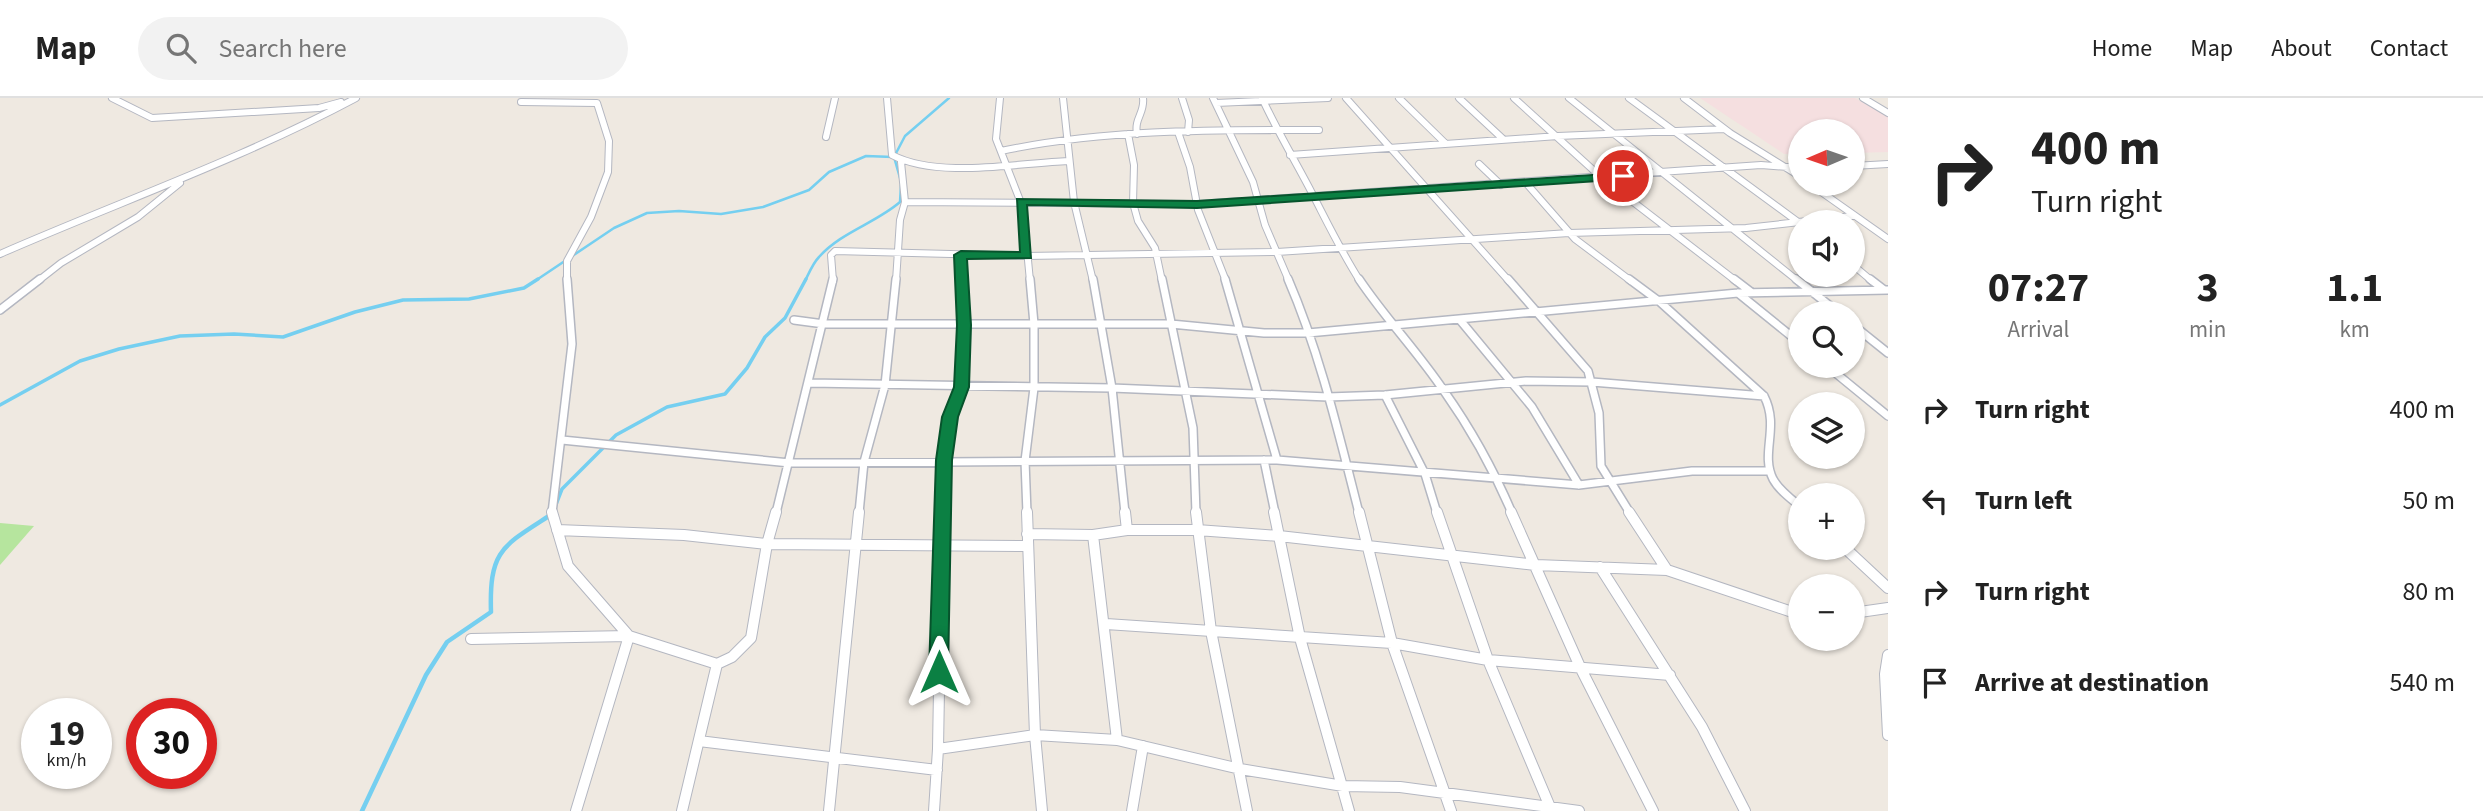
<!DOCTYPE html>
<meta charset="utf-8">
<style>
body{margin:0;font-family:"Source Sans 3",sans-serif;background:#f2f2f2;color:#222;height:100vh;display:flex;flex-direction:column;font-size:26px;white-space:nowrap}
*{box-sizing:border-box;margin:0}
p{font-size:23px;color:#767676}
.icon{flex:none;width:38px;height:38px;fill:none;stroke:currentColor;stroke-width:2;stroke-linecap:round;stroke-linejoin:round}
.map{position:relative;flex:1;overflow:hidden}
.side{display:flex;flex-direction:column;background:#fff;width:595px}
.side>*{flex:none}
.guide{background:#fff;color:#222;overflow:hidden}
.needle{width:46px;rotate:268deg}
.tools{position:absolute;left:1788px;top:21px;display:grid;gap:14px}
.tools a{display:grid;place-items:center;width:77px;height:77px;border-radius:50%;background:#fff;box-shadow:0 2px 5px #0004;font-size:35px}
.speed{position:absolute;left:21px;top:600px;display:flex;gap:14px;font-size:35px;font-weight:700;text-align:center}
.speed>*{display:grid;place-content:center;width:91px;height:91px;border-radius:50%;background:#fff;box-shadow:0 2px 5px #0004;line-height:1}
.speed small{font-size:18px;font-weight:400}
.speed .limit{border:10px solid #d22;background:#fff;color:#111}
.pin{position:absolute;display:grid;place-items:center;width:60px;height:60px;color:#fff;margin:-30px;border:4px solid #fff;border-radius:50%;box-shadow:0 2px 7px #0007}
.me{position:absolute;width:77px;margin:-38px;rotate:0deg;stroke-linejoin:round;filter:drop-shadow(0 0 5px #0008)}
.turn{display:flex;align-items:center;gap:24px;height:147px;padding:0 28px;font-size:32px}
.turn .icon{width:91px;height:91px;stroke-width:2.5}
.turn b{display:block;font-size:49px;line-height:60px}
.eta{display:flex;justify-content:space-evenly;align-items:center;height:119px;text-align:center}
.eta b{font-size:42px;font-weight:700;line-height:49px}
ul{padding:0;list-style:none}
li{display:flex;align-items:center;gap:21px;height:91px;padding:0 28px}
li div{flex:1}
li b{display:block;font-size:26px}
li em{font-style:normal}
header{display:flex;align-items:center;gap:42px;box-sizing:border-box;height:98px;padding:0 35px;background:#fff;border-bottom:2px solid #e0e0e0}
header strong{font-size:33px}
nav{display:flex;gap:38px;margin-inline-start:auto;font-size:24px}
.search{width:490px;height:63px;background:#f2f2f2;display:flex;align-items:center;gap:18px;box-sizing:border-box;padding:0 24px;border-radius:38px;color:#767676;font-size:26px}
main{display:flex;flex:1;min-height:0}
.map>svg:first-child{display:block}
.medical{fill:#f5dfe0}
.green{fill:#b6e59e}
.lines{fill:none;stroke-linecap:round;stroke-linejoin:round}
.stream-far2{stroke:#75cff0;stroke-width:2.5}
.stream-far1{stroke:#75cff0;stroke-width:3.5}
.stream{stroke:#75cff0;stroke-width:4.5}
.street-far2-casing{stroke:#b4b7c1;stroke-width:8}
.street-far1-casing{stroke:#b4b7c1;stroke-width:10}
.street-casing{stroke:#b4b7c1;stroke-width:12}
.street-far2{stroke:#fff;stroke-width:6}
.street-far1{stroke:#fff;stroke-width:7}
.street{stroke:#fff;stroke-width:10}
.route{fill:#0b8043;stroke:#07532c;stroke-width:2}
</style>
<header>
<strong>Map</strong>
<div class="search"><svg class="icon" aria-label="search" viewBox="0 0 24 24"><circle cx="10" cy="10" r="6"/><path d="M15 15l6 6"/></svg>Search here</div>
<nav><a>Home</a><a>Map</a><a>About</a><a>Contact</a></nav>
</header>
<main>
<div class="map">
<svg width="1888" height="713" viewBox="0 0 1888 713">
<rect width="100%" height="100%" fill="#efe9e1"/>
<path class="medical" d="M 1700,0 L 1855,0 L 1888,19 L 1888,54 L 1853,55 L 1853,33 L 1801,33 L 1801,56 L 1784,56 Z"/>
<path class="green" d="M 0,425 L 34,428 L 0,467 Z"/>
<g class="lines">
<path class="stream-far2" d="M 900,80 L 894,59 L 905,38 L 949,0
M 535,183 L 614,130 L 647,115 L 679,113 L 721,116 L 763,109 L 809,92 L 829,74 L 866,58 L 893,59
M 805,183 C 809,175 813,165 819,159 C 841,134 876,125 900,104 L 901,87"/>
<path class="stream-far1" d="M 0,307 L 80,263 L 119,251 L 180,238 L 234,236 L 283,239 L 355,214 L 403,202 L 469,201 L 524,190 L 538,181
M 555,409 L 562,391 L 616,337 L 667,309 L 725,296 L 747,270 L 765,239 L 785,220 L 806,181"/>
<path class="stream" d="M 362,713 L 426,577 L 447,544 L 491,514 C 489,451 503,448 552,416"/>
<g class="street-far2-casing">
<path id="street-far2" d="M 112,0 L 152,20 L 319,10 L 341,4
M 887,0 L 892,57 C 938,81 1017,65 1068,63
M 1000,0 L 996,41 L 1023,110 L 1030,183
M 1063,0 L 1074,104 L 1093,183
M 1182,0 L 1189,22 L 1188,34
M 1213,0 L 1253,84 L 1265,127 L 1289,183
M 1262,0 C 1277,33 1296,64 1313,97 C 1328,126 1342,155 1360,183
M 1346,0 L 1509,183
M 1399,0 L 1445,45
M 1459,0 L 1503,41
M 1514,0 L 1602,80 L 1736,183
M 1569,0 L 1798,183
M 1629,0 L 1798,124
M 1684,0 L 1730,35 L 1801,79
M 1863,0 L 1888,15
M 521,4 L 597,5 L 609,43 L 608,74 L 591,119 L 567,163 L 567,183
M 1216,5 L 1328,0
M 1178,34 L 1190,69 L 1198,112 L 1226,183
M 1128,36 L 1134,67 L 1133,105 L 1138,123 L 1155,150 L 1162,183
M 1137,36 C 1134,20 1145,15 1143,0
M 826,39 L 835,0
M 1001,53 C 1106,31 1212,32 1319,32
M 1290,57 L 1558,38 L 1724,31
M 1479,66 L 1501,87
M 1853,68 L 1888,66
M 1526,85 L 1575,141 L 1631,183
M 1810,86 L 1888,141
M 905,104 L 1197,106 L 1761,67 L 1801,70
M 0,156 C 119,104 242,61 356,0
M 961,157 L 962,183
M 1853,167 L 1872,183
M 38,183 L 61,165 L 138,119 L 180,85
M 833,183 L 831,157 L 835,153 L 1026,158 L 1277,154 L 1569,135 L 1746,130 L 1852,118
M 896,183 L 900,122 L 905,104 L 901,64"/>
</g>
<g class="street-far1-casing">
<path id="street-far1" d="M 1093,181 L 1112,290 L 1125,415
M 1162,181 L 1193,330 L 1196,415
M 1225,181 L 1277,362
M 1288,181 C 1320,255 1339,337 1359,415
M 1359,181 C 1385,220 1418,254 1444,293 C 1471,331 1494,373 1512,415
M 1508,181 L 1588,273 L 1599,315 L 1601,368 L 1630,415
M 1629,181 L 1660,204 L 1764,298 C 1780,329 1760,355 1773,381 C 1779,392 1791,401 1801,409
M 1734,181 L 1751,194
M 1796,181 L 1839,215
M 1870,181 L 1883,191
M 1738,195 L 1801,246
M 0,212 L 40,181
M 794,222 L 824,226 L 1171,226 L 1264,235 L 1308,235 L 1738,195 L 1888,192
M 1460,222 L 1532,309 L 1579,387
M 1853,227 L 1888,255
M 1827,268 L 1888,318
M 810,285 L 1112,290 L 1328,299 L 1385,297 L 1526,283 L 1592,284 L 1764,298
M 1385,297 L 1425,376 L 1437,415
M 562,342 L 790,365 L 1277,362 L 1579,387 L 1692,373 L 1770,373
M 1264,362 L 1275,415
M 552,415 L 572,246 L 567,181
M 776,415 L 833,181
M 859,415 L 864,364 L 885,287 L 896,181
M 941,415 L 944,362 L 950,319 L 961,289 L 964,227 L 962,181
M 1027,415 L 1025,363 L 1034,290 L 1034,226 L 1030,181"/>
</g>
<g class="street-casing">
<path id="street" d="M 552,414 L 568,468 L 629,538 L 576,713
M 1027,414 L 1035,637 L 1042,713
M 1125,414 L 1127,432
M 1196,414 L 1211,533 L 1247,713
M 1274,414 L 1300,540 L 1349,713
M 1359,414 L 1392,545 L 1451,713
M 1437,414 L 1488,562 L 1550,709
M 1511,414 L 1581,571 L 1653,713
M 1629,414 L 1667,472
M 557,432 L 684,437 L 767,446 L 1028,448
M 1027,436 L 1093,437 L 1127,432 L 1197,432 L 1279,438 L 1536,467 L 1667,472 L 1801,517
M 1093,437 L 1117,642
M 1845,450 L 1888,490
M 1600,469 L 1702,629 L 1745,713
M 1853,515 L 1888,510
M 1106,526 L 1392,545 L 1488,562 L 1670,577
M 471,541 L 629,538 L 717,566 L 732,559 L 751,540 L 767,446 L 776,414
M 1888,557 L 1885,576 L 1888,637
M 699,643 L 937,672
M 938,651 L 1035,637 L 1117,642 L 1240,671 L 1343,688 L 1400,689 L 1579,713
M 682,713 L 717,566
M 829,713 L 859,414
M 934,713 L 938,651 L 942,414
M 1132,713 L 1143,648"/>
</g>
<use href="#street-far2" class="street-far2"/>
<use href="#street-far1" class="street-far1"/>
<use href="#street" class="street"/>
</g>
<path class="route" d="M 1623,75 L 1629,78 L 1627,81 L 1197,110 L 1027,107 L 1031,160 L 967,161 L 971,227 L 969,289 L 958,319 L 952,362 L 948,574 L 946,580 L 939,583 L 932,580 L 929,574 L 936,362 L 942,319 L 954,289 L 957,227 L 954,157 L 961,153 L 1020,154 L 1017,101 L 1197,103 Z"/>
</svg>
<div class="tools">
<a><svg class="needle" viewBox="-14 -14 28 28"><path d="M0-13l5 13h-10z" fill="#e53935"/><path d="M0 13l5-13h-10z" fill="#767676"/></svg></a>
<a><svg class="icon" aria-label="sound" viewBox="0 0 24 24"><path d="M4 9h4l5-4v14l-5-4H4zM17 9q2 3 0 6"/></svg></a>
<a><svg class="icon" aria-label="search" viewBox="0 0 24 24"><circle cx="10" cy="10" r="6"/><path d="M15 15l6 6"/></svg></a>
<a><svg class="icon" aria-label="layers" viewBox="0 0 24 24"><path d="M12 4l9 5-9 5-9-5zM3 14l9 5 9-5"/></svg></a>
<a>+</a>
<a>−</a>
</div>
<div class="speed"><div>19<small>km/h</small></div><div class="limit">30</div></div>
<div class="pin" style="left:1623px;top:78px;background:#d93025"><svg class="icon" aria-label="arrive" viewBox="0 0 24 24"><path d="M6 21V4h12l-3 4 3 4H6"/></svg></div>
<svg class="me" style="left:939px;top:574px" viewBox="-20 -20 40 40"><path d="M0-17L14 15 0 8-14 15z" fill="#0b8043" stroke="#fff" stroke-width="4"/></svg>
</div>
<section class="side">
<div class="guide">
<div class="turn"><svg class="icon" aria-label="right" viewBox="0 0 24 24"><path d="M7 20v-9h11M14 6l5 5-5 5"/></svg><div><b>400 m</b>Turn right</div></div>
</div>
<div class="eta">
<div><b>07:27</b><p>Arrival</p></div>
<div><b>3</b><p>min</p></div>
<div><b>1.1</b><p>km</p></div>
</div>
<ul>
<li><svg class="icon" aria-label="right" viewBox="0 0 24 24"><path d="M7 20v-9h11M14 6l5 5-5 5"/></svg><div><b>Turn right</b></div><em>400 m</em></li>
<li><svg class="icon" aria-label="left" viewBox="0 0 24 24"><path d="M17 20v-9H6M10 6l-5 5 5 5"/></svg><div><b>Turn left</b></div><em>50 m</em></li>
<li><svg class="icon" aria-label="right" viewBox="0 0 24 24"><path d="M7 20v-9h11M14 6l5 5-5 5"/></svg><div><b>Turn right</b></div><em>80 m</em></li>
<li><svg class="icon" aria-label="arrive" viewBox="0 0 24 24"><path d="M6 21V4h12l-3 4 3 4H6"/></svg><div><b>Arrive at destination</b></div><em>540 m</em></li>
</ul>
</section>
</main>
